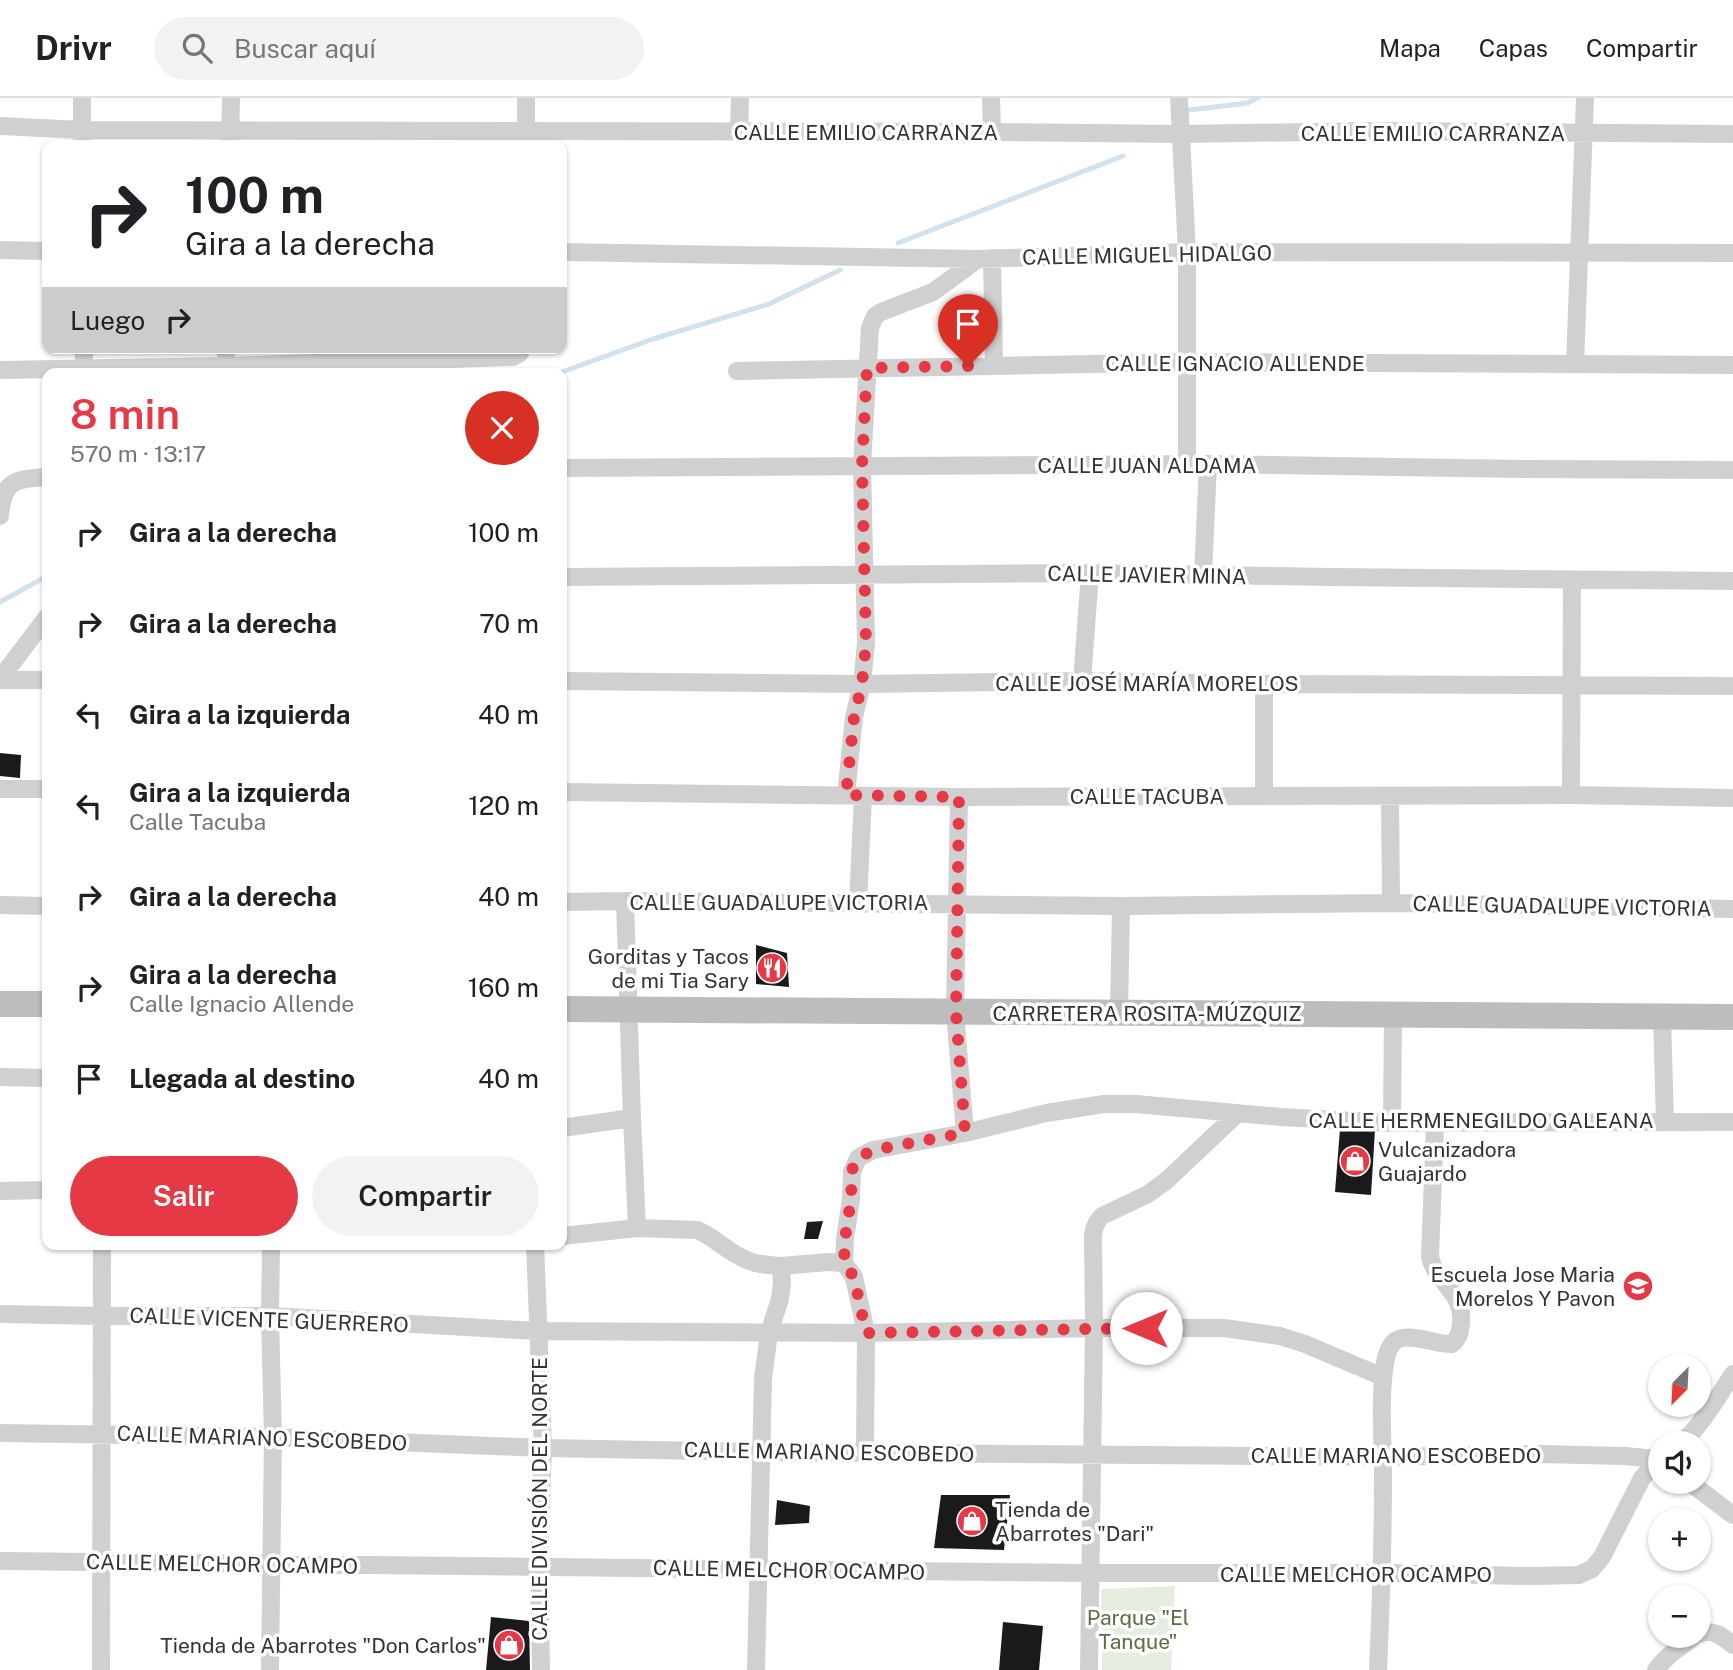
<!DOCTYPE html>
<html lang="es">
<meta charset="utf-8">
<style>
body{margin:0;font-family:"Public Sans",sans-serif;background:#f2f2f2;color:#202124;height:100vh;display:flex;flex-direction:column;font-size:26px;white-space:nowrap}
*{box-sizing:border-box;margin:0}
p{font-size:23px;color:#757577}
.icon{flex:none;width:38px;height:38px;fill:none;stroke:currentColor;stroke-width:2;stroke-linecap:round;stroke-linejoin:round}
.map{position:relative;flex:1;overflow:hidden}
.side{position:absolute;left:42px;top:270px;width:525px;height:882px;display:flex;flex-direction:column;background:#fff;border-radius:14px;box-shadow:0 2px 5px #0004}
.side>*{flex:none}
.guide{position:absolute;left:42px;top:42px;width:525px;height:214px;border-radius:14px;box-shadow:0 2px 5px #0004;background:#fff;color:#202124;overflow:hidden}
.needle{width:46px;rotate:204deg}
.tools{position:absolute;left:1648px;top:1256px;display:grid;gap:14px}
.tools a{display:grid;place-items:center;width:63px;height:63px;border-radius:50%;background:#fff;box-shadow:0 2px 5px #0004;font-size:35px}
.pin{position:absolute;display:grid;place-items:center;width:60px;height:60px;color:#fff;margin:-72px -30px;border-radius:50% 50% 50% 0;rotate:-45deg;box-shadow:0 0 7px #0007}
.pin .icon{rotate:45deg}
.me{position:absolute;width:77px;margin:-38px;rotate:270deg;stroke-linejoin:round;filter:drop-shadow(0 0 5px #0008)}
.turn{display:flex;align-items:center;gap:24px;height:147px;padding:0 28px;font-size:32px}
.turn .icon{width:91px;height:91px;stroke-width:2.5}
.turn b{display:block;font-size:49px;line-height:60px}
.then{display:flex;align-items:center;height:66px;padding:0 28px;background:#0003;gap:14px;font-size:26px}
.round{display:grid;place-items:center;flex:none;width:74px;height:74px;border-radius:37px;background:#f2f2f2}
.overview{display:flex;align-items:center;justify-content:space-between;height:119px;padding:0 28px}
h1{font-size:42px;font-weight:600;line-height:52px;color:#e63946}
.primary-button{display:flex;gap:14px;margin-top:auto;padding:14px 28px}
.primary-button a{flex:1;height:80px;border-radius:42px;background:#e63946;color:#fff;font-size:28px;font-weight:600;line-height:80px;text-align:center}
.primary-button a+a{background:#f2f2f2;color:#202124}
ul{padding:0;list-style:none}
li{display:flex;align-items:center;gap:21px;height:91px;padding:0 28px}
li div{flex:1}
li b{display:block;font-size:26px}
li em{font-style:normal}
header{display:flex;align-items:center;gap:42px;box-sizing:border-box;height:98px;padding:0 35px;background:#fff;border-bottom:2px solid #e0e0e0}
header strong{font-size:33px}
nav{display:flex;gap:38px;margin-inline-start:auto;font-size:24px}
.search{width:490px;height:63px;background:#f2f2f2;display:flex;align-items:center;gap:18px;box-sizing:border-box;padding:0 24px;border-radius:38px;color:#757577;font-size:26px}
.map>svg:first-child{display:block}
.green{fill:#e6ecdf}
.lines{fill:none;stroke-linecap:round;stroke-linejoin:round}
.stream{stroke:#cfe2ee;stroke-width:5}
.building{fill:#1a1a1a}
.street{stroke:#d0d0d0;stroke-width:18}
.secondary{stroke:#bdbdbd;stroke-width:26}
.route{stroke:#e63946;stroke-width:12;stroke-dasharray:0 21.6}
.labels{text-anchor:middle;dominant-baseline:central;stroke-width:7;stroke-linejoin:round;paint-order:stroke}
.street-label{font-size:21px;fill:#333;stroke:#fff}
.poi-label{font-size:21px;fill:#333;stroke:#fff;text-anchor:end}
.park-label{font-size:21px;fill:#56703f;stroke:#fff}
</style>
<header>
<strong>Drivr</strong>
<div class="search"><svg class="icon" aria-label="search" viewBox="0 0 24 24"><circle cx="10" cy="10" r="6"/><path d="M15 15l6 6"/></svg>Buscar aquí</div>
<nav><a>Mapa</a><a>Capas</a><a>Compartir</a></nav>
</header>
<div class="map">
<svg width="1733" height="1572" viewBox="0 0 1733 1572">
<rect width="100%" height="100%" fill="#fff"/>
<path class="green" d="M 1175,1488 L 1171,1572 L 1102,1572 L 1101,1491 Z"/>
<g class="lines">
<path class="stream" d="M 1190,12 L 1247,5 L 1258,0
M 898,145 L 1123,58
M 559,275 L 653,241 L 769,206 L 840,172
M 0,504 L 47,478"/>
</g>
<path class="building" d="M 0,655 L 21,657 L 20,680 L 0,678 Z
M 756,847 L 787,855 L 789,889 L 756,886 Z
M 1340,1031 L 1375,1032 L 1371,1097 L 1335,1094 Z
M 823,1123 L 818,1141 L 804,1141 L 807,1124 Z
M 941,1397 L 1010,1397 L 1004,1452 L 934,1450 Z
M 777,1402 L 810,1408 L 809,1425 L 775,1427 Z
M 491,1519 L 529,1523 L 530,1572 L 486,1572 Z
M 1003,1524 L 1043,1528 L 1039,1572 L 999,1572 Z"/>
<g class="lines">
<path class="street" d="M 82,0 L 82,47
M 991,0 L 992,34
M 1179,0 L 1187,154 L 1187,366
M 0,28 L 82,32 L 992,34 L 1181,36 L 1379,33 L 1733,36
M 739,33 L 740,0
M 230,47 L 231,0
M 526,47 L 526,0
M 0,152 L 47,153
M 562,154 L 978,161 L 1187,154 L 1733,155
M 992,160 L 994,267
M 84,250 L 84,275
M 1575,266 L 1585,0
M 226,268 L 226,250
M 0,272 L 226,268 L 513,259 L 519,256 L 523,250
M 737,273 L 1187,264 L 1733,267
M 562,370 L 1208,366 L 1523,371 L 1733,372
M 0,418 C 3,382 15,381 47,379
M 1203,477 L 1208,366
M 562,479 L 1090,475 L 1333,479 L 1733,483
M 0,581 L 47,519
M 0,582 L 47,582
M 562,583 L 862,586 L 1082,583 L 1264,586 L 1733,588
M 1082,583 L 1090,475
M 1264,586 L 1264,698
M 0,691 L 47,691
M 562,694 L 959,699 L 1571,697 L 1733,700
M 846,697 L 854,619 L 862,586 L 866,545 L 862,367 L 870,230 L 875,218 L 881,214 L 933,194 L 978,161
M 1571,697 L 1572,482
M 1390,698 L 1391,805
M 959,699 L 955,914 L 965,1035
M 625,803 L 632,1020 L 637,1130
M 562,804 L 625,803 L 1121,808 L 1391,805 L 1733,811
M 858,805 L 863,698
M 0,807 L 47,808
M 1119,915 L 1121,808
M 1662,919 L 1665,1024
M 0,979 L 47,980
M 1392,1025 L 1393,916
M 562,1030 L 632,1020
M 0,1093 L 47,1092
M 562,1138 L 637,1130 L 697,1132 C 715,1139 728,1155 747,1162 C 757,1167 769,1167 781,1168
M 535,1146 L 543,1350 L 539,1468 L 541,1572
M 0,1216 L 102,1218 L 270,1218 L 537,1233 L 866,1235 L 1094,1230 L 1224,1230 L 1280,1238 L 1305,1246 L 1383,1279
M 0,1335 L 273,1339 L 543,1350 L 760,1354 L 1383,1359 L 1539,1356 L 1625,1358 L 1658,1361 L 1661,1363
M 1680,1346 C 1703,1326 1716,1301 1733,1276
M 865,1354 L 866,1235 L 854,1179 L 844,1165 L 845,1141 L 851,1101 L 852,1074 L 858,1060 L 873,1052 L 965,1035 L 1046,1015 L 1104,1006 L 1136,1006 L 1281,1019 L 1392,1025 L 1733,1024
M 1689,1384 L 1733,1417
M 0,1463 L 1090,1475 L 1382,1475 L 1531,1478 L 1579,1477 L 1592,1471 L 1602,1459 L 1642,1380 L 1661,1359
M 1699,1536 C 1713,1530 1723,1539 1733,1547
M 101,1572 L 102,1146
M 270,1572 L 273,1339 L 270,1218 L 271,1146
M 756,1572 L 763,1281 L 769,1235 L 780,1201 L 782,1185 L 781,1168 L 828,1164 L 844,1165
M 1089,1572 L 1094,1230 L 1093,1138 C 1094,1129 1096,1124 1102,1118 L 1148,1096 L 1166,1083 L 1238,1015
M 1378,1572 C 1381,1506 1383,1440 1383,1374 C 1383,1343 1380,1313 1383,1283 C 1384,1270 1385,1251 1395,1243 C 1407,1233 1437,1247 1452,1246 C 1459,1240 1460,1234 1461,1225 C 1464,1194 1436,1185 1430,1159 L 1435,1026
M 1656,1572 C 1666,1558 1681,1548 1695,1538"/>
<path class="secondary" d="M 0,906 L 47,906
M 562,911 L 1733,919"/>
</g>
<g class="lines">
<path class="route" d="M 968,268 L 867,270 L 862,367 L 866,545 L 862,586 L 854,619 L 846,697 L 959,699 L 956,914 L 965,1035 L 873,1052 L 858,1060 L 853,1068 L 852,1074 L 851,1101 L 845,1141 L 844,1165 L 854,1179 L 866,1235 L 1146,1230"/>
</g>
<defs>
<g id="restaurant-disc" transform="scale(1.575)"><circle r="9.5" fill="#e63946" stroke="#fff"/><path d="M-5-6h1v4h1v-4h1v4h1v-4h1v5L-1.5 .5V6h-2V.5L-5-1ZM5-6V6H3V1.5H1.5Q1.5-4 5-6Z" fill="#fff"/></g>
<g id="shop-disc" transform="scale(1.575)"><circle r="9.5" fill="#e63946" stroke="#fff"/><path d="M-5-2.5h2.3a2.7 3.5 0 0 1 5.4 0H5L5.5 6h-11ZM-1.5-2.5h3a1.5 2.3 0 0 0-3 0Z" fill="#fff"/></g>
<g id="school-disc" transform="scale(1.575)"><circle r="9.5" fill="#e63946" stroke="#fff"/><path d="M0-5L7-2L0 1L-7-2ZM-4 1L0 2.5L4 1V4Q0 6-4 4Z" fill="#fff"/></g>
</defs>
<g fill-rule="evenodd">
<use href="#restaurant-disc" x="772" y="870"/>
<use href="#shop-disc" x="1355" y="1063"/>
<use href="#school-disc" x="1638" y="1188"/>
<use href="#shop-disc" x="972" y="1423"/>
<use href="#shop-disc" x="509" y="1547"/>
</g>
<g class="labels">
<g class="street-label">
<text x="866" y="34">CALLE EMILIO CARRANZA</text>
<text x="1433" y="35">CALLE EMILIO CARRANZA</text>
<text transform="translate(1147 157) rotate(-1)">CALLE MIGUEL HIDALGO</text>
<text x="1235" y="265">CALLE IGNACIO ALLENDE</text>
<text x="1147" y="367">CALLE JUAN ALDAMA</text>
<text transform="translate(1147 477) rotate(1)">CALLE JAVIER MINA</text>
<text x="1147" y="585">CALLE JOSÉ MARÍA MORELOS</text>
<text x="1147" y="698">CALLE TACUBA</text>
<text x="779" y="804">CALLE GUADALUPE VICTORIA</text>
<text transform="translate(1562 808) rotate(1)">CALLE GUADALUPE VICTORIA</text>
<text x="1147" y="915">CARRETERA ROSITA-MÚZQUIZ</text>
<text x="1481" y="1022">CALLE HERMENEGILDO GALEANA</text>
<text transform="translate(269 1222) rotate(2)">CALLE VICENTE GUERRERO</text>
<text transform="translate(262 1340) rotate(2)">CALLE MARIANO ESCOBEDO</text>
<text transform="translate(829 1354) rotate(1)">CALLE MARIANO ESCOBEDO</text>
<text x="1396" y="1357">CALLE MARIANO ESCOBEDO</text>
<text transform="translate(539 1401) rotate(-90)">CALLE DIVISIÓN DEL NORTE</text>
<text transform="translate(222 1466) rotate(1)">CALLE MELCHOR OCAMPO</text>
<text transform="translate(789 1472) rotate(1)">CALLE MELCHOR OCAMPO</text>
<text x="1356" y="1476">CALLE MELCHOR OCAMPO</text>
</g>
<g class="poi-label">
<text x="749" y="858">Gorditas y Tacos<tspan x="749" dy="24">de mi Tia Sary</tspan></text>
<text x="1378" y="1051" text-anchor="start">Vulcanizadora<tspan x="1378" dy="24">Guajardo</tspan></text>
<text x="1615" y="1176">Escuela Jose Maria<tspan x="1615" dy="24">Morelos Y Pavon</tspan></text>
<text x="995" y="1411" text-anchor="start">Tienda de<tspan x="995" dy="24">Abarrotes "Dari"</tspan></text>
<text x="486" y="1547">Tienda de Abarrotes "Don Carlos"</text>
</g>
<g class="park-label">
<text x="1138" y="1519">Parque "El<tspan x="1138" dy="24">Tanque"</tspan></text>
</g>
</g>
</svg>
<div class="tools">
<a><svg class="needle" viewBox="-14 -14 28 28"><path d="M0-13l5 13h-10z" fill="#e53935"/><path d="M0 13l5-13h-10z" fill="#757577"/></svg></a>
<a><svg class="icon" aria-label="sound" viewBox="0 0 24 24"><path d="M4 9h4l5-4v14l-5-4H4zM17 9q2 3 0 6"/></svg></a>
<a>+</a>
<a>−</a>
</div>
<div class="pin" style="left:968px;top:268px;background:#d93025"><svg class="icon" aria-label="arrive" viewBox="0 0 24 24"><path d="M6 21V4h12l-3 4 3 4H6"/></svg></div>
<svg class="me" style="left:1146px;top:1230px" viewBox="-20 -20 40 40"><circle r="19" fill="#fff"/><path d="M0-13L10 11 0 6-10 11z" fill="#e63946"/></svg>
<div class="guide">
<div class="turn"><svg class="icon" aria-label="right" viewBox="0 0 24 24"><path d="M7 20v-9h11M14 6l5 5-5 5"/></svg><div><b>100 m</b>Gira a la derecha</div></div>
<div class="then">Luego<svg class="icon" aria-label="right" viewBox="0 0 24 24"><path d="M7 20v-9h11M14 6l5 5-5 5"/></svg></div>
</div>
<section class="side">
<div class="overview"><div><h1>8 min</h1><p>570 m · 13:17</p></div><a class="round" style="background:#d93025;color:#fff"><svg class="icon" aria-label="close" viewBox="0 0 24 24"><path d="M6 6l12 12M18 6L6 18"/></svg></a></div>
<ul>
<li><svg class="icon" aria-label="right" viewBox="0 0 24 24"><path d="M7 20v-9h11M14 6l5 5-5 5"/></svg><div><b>Gira a la derecha</b></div><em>100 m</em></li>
<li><svg class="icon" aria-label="right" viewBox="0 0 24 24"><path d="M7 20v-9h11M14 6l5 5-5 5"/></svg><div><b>Gira a la derecha</b></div><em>70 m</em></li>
<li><svg class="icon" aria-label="left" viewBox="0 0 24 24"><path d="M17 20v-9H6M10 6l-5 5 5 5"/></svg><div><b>Gira a la izquierda</b></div><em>40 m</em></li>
<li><svg class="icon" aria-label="left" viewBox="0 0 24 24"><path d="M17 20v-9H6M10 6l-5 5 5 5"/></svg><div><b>Gira a la izquierda</b><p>Calle Tacuba</p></div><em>120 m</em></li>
<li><svg class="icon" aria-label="right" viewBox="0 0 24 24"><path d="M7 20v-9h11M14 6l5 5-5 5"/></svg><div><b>Gira a la derecha</b></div><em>40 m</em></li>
<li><svg class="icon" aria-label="right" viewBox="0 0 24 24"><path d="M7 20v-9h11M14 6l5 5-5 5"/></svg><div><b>Gira a la derecha</b><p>Calle Ignacio Allende</p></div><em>160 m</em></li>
<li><svg class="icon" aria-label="arrive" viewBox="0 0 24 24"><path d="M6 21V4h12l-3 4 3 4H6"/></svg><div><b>Llegada al destino</b></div><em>40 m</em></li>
</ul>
<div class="primary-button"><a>Salir</a><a>Compartir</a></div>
</section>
</div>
